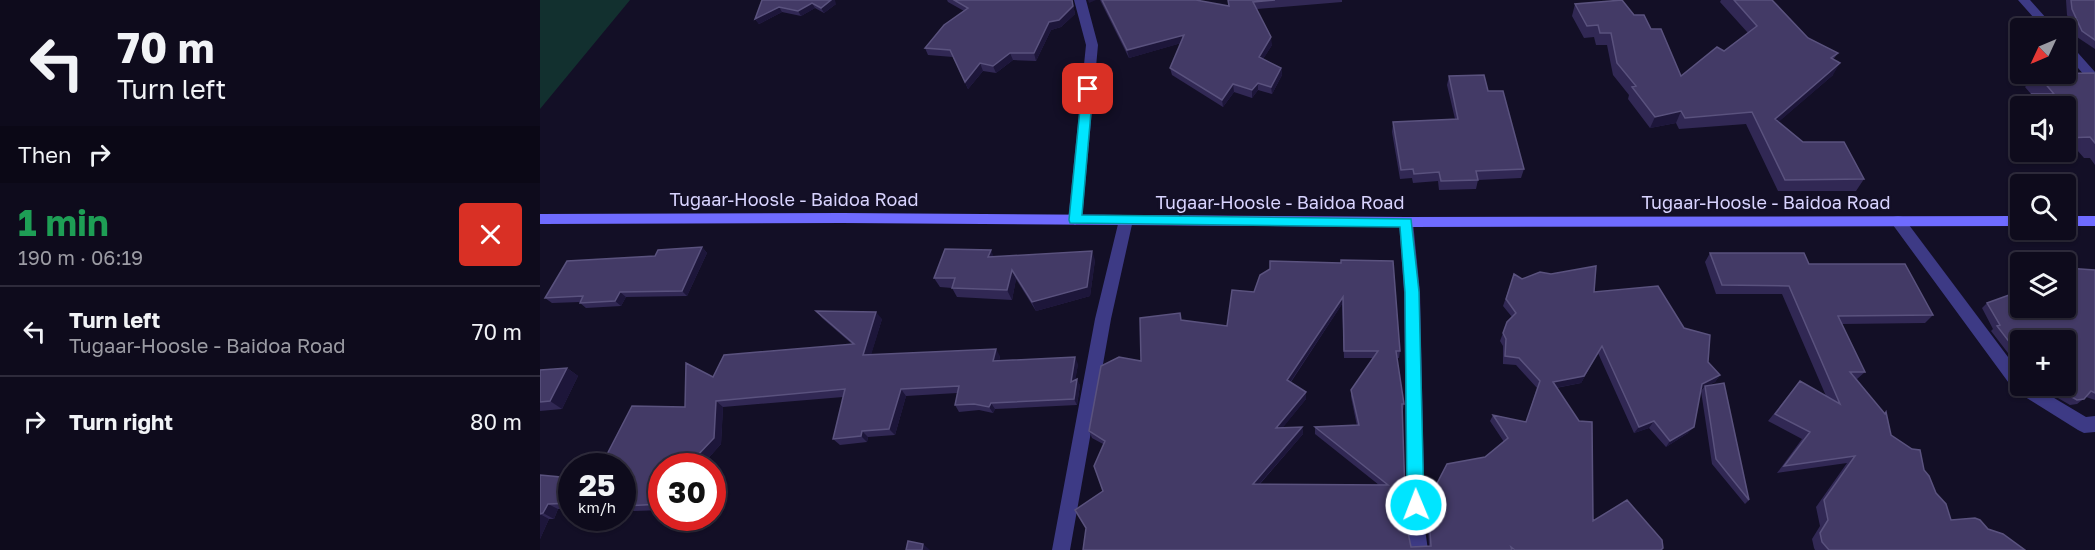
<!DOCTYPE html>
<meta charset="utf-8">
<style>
body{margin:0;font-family:"Golos Text",sans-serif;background:#171425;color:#f1f3f6;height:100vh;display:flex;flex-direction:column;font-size:22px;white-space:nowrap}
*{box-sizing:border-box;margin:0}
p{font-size:20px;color:#9b9ba3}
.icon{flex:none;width:33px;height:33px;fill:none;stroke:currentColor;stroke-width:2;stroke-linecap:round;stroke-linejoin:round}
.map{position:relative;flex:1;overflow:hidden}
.sheet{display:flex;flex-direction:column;background:#0e0b1c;width:540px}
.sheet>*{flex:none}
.hud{background:#0e0b1c;color:#f1f3f6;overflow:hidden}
.needle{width:39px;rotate:226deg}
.tools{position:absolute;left:1470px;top:18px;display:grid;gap:12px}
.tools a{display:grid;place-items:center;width:66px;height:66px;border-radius:6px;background:#0e0b1c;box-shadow:0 2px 4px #0004,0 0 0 2px #2e2b3b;font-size:30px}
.speed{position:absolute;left:18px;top:453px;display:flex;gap:12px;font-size:30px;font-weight:700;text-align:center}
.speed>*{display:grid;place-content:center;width:78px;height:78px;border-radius:50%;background:#0e0b1c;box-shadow:0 2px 4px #0004,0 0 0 2px #2e2b3b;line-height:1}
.speed small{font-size:15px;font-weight:400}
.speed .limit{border:9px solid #d22;background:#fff;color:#111}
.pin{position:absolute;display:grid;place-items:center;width:51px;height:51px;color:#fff;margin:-26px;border-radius:12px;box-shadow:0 3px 9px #0006}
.me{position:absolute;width:66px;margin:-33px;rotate:359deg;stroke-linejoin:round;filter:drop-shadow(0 0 4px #0008)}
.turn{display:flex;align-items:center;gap:21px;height:126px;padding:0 18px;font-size:27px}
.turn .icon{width:78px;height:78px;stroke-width:2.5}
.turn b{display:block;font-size:42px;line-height:51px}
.then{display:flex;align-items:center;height:57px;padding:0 18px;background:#0003;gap:12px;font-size:22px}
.round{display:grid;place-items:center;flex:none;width:63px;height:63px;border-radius:6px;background:#171425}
.head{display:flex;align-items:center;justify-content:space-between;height:102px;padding:0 18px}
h1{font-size:36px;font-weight:700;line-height:45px;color:#1e9e55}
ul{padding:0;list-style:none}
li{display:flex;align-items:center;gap:18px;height:90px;padding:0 18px;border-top:2px solid #2e2b3b}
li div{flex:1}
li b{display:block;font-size:22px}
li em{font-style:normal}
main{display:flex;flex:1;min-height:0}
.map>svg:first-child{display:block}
.green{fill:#12302f}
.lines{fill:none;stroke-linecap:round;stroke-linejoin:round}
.street{fill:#3d3a85;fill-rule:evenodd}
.secondary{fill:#6f6bff;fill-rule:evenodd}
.wall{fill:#312854;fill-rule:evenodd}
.shaded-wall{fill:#1d163a}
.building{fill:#433a66;stroke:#5a527e;stroke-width:1.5;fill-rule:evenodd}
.route{fill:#00e5ff;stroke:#0095a6;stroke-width:1.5}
.labels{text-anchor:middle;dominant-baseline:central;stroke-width:4.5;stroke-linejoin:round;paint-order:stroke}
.street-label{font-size:18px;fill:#d9d4ff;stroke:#130f26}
</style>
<main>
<section class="sheet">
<div class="hud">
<div class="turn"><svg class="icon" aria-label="left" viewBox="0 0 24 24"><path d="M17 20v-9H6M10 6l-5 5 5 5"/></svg><div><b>70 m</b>Turn left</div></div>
<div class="then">Then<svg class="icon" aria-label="right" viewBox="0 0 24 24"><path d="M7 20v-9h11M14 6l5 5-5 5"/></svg></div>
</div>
<div class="head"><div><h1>1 min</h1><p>190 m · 06:19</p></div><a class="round" style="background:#d93025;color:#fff"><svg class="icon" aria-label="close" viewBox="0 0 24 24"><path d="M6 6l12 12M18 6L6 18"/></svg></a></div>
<ul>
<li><svg class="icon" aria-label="left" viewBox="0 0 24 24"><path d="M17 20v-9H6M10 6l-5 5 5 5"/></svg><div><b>Turn left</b><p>Tugaar-Hoosle - Baidoa Road</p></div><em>70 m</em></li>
<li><svg class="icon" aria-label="right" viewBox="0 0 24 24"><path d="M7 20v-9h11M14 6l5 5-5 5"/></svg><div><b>Turn right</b></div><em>80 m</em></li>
</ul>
</section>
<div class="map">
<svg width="1555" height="550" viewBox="0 0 1555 550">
<rect width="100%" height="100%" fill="#130f26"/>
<path class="green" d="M 0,0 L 90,0 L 0,109 Z"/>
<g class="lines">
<path class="street" d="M 534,0 L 546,0 L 558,45 L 542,220 L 535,225 L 528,220 L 546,45 Z
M 1478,0 L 1490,0 L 1515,28 L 1503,28 Z
M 1526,43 L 1530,44 L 1555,72 L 1555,84 L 1551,83 L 1526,54 Z
M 586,215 L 593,220 L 571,319 L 530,550 L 512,550 L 555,319 L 579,220 Z
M 1358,216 L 1363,217 L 1480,373 L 1480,386 L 1494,386 L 1546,417 L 1555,416 L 1555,432 L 1544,433 L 1538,430 L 1474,390 L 1353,225 L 1351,221 L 1353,217 Z
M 866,217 L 873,222 L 880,292 L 885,529 L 888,550 L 870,550 L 867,529 L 864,292 L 859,222 Z"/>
<path class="secondary" d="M 302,213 L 866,217 L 1480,216 L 1480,226 L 866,227 L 302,223 L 0,224 L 0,214 Z
M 1526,216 L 1555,216 L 1555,226 L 1526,226 Z"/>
</g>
<path class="wall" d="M 222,0 L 296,4 L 284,13 L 275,8 L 261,16 L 242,12 L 219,24 L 215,19 Z
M 407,0 L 532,0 L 535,14 L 521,27 L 511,30 L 496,61 L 473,60 L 456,73 L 443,71 L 428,89 L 413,57 L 388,55 L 385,48 L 424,11 L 408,2 Z
M 560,0 L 656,0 L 688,6 L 688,0 L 802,0 L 802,2 L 717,9 L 732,45 L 723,59 L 741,68 L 742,75 L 732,94 L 718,90 L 712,98 L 694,92 L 683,107 L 632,75 L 630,68 L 641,43 L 589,58 Z
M 1181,0 L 1232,0 L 1268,38 L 1298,53 L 1293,60 L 1293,75 L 1238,122 L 1263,142 L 1324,179 L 1316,191 L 1238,191 L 1206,124 L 1139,129 L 1136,123 L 1110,128 L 1088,99 L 1089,95 L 1073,75 L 1067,45 L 1056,45 L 1054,37 L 1044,38 L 1032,16 L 1035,4 L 1094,15 L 1111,29 L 1141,76 L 1184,51 L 1208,33 L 1180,2 Z
M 1526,0 L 1555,0 L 1555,49 L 1537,37 L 1527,15 Z
M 1497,74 L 1555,74 L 1555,165 L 1550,158 L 1544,158 L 1537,150 L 1526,150 L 1526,106 L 1481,106 L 1491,94 L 1485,87 Z
M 909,76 L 948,91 L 984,169 L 981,178 L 938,180 L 936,189 L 899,190 L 898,181 L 873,183 L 872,178 L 860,179 L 852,132 L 853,122 L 915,119 L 907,85 Z
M 162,247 L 167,253 L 147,296 L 86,297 L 81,306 L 46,308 L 40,303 L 40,302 L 12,303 L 5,298 L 115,256 Z
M 1170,253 L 1269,264 L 1393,315 L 1385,323 L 1302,324 L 1325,372 L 1317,379 L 1344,414 L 1346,412 L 1351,435 L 1384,470 L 1411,520 L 1448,529 L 1485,550 L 1275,550 L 1274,548 L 1272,539 L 1280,526 L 1276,507 L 1307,463 L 1237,473 L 1262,439 L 1228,421 L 1260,381 L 1286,396 L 1242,294 L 1176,294 L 1165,262 Z
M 454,257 L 555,260 L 550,296 L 496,311 L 476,279 L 472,300 L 417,297 L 412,288 L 400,287 L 394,278 Z
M 801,263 L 860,351 L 859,358 L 857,358 L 864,404 L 863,410 L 862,410 L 866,523 L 871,547 L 889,546 L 887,507 L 888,501 L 964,442 L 950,421 L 953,415 L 986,422 L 997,388 L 976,365 L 963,364 L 963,346 L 960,341 L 967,322 L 972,317 L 963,306 L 974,274 L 982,279 L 1054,292 L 1144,328 L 1168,362 L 1180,375 L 1175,382 L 1166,386 L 1209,500 L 1205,504 L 1172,464 L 1161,391 L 1164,387 L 1161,389 L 1148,433 L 1126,447 L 1109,428 L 1094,433 L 1058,353 L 1041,383 L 1016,388 L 1053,521 L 1121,550 L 543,550 L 563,491 L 563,444 L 552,438 L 549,431 L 601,361 L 642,321 L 687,326 L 714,292 ZM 802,304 L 804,358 L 833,358 L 811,390 L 811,397 L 817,426 L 775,427 L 775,434 L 839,485 L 720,484 L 763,434 L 762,427 L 742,428 L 766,399 L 766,392 L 751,382 Z
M 1555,270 L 1555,400 L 1546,397 L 1537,404 L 1530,405 L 1506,391 L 1501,386 L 1526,386 L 1480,340 L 1480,366 L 1471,357 L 1451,331 L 1453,329 L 1442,308 L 1447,303 Z
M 276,311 L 342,319 L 331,354 L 460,356 L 459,361 L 538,364 L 535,380 L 540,385 L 537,405 L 455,409 L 453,413 L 439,410 L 419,412 L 415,405 L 417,393 L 366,396 L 355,435 L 328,437 L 327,442 L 300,445 L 293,439 L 303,397 L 183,407 L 181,444 L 164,463 L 122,466 L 122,510 L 94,511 L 89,509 L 82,509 L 82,466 L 145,407 L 173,377 L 312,344 L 282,318 Z
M 27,368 L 38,376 L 22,409 L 0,411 L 0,370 Z
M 0,475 L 31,483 L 32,484 L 32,509 L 18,509 L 14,519 L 9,519 L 0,539 Z"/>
<path class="shaded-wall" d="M 291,0 L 295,0 L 296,4 L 284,13 L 281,8 Z
M 532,0 L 535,14 L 521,27 L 511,30 L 496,61 L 494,53 L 509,22 Z
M 548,0 L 556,0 L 549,3 Z
M 272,3 L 275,8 L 261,16 L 258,11 Z
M 239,7 L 242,12 L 219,24 L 215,19 Z
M 644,35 L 645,42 L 589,58 L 587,50 Z
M 731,37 L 732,45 L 720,64 L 719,57 Z
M 470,53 L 473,60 L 456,73 L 453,66 Z
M 440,63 L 443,71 L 428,89 L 425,82 Z
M 1300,63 L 1293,75 L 1228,131 L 1235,119 Z
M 741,68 L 742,75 L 732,94 L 731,87 Z
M 718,83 L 718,90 L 712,98 L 712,90 Z
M 693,84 L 694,92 L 683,107 L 682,100 Z
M 1141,111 L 1136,123 L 1110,128 L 1115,117 Z
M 162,247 L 167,253 L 147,296 L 142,291 Z
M 451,250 L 455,260 L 448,257 Z
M 552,251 L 555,260 L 550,296 L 496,311 L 492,302 Z
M 472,270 L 476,279 L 472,300 L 467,290 Z
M 80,292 L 86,297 L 81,306 L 75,301 Z
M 803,297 L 802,304 L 747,387 L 747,380 Z
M 336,312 L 342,319 L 329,362 L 323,355 Z
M 1062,346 L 1041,383 L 1009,389 L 1013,382 Z
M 456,349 L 460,356 L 457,368 L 453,361 Z
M 535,357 L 538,364 L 534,389 L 531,382 Z
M 27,368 L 38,376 L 22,409 L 10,401 Z
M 1180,375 L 1175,382 L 1157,391 L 1162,384 Z
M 537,379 L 540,385 L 537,405 L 534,399 Z
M 361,389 L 366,396 L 355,435 L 349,429 Z
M 766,392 L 766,399 L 737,435 L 736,428 Z
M 176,401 L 183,407 L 181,444 L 164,463 L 166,466 L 160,466 L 156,457 Z
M 451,403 L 455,409 L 453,413 L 449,407 Z
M 1114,421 L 1109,428 L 1094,433 L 1099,427 Z
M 762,427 L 763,434 L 714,490 L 713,484 Z
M 1154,427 L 1148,433 L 1126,447 L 1130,441 Z
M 322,431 L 328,437 L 327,442 L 321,436 Z
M 21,477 L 31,483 L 32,484 L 32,501 Z
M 8,504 L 18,509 L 14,519 L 3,513 Z
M 0,514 L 9,519 L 0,539 Z
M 383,544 L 390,550 L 382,550 Z"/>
<path class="building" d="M 222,0 L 291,0 L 281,8 L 272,3 L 258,11 L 239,7 L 215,19 Z
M 414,0 L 532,0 L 533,6 L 519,20 L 509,22 L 494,53 L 470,53 L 453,66 L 440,63 L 425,82 L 410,50 L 385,48 L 404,25 L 428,8 Z
M 562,0 L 656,0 L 689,6 L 688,0 L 735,0 L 713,2 L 731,37 L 719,57 L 741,68 L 731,87 L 718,83 L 712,90 L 693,84 L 682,100 L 630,68 L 644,35 L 587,50 Z
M 1082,0 L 1094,15 L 1104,15 L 1111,29 L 1121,29 L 1141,76 L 1177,47 L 1184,51 L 1217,26 L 1194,0 L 1232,0 L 1268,38 L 1298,53 L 1291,58 L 1300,63 L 1235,119 L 1263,142 L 1304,142 L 1324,179 L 1245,180 L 1212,112 L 1145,118 L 1141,111 L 1115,117 L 1092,87 L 1096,86 L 1077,63 L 1071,33 L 1060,33 L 1058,25 L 1047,26 L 1035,4 Z
M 1531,0 L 1555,0 L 1555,40 L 1542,31 L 1532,9 Z
M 1554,73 L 1555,74 L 1555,143 L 1550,137 L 1526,138 L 1526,106 L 1501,106 L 1492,94 L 1514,94 L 1497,74 Z
M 944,75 L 948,91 L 963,91 L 984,169 L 936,171 L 938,180 L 901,181 L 899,172 L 874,174 L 873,169 L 861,170 L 853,122 L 918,119 L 909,76 Z
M 162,247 L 142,291 L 80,292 L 75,301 L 40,303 L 43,296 L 5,298 L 27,261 L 115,256 L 118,250 Z
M 405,249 L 451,250 L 448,257 L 552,251 L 547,287 L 492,302 L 472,270 L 467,290 L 412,288 L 415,278 L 394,278 Z
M 1170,253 L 1264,253 L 1269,264 L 1365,264 L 1393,315 L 1298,316 L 1325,372 L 1310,372 L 1345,414 L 1346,412 L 1351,435 L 1372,449 L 1380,450 L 1384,470 L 1389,476 L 1396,493 L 1406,504 L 1411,520 L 1435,518 L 1440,520 L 1448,529 L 1463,534 L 1485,550 L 1289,550 L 1282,542 L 1280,533 L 1288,520 L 1284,500 L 1315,456 L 1244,466 L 1270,432 L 1235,414 L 1260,381 L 1300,404 L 1249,286 L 1182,285 Z
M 801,260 L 853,261 L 860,351 L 856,351 L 864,404 L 862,404 L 866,523 L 871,547 L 891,546 L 888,501 L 907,464 L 945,457 L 968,438 L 953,415 L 986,422 L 1000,381 L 979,358 L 965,356 L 966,339 L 963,333 L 967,322 L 976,313 L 966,299 L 974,274 L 982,279 L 1000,272 L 1011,274 L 1056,266 L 1054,292 L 1118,286 L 1144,328 L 1170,335 L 1168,362 L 1180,375 L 1162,384 L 1154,427 L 1130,441 L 1114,421 L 1099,427 L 1062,346 L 1044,376 L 1013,382 L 1039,421 L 1052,422 L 1053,521 L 1087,500 L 1122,540 L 1123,548 L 1121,550 L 975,550 L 971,547 L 972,550 L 543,550 L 546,528 L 535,510 L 563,491 L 554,466 L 565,441 L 549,431 L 561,366 L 579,357 L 601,361 L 600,318 L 640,313 L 641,320 L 687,326 L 692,290 L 714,292 L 720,275 L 730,269 L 730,261 L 801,263 ZM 803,297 L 804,351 L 838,351 L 811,390 L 819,425 L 775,427 L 848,485 L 713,484 L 762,427 L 736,428 L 766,392 L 747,380 Z
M 1526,268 L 1555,270 L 1555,393 L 1551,391 L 1544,399 L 1537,400 L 1512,386 L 1526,386 L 1526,340 L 1480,340 L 1480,356 L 1457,326 L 1460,325 L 1447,303 L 1480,291 L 1480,308 L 1526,308 Z
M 276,311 L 336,312 L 323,355 L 456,349 L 453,361 L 535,357 L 531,382 L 537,379 L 534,399 L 451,403 L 449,407 L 434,404 L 415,405 L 419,386 L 361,389 L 349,429 L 322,431 L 321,436 L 293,439 L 305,389 L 176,401 L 174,438 L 156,457 L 160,466 L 122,466 L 122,504 L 84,506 L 85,503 L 82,503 L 82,466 L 61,466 L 92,406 L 145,407 L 146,363 L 173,377 L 184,355 L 314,344 Z
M 27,368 L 10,401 L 0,402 L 0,370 Z
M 1184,383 L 1209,500 L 1176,459 L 1165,386 Z
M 0,475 L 21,477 L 32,501 L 32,503 L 8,504 L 3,513 L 0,514 Z
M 368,541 L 383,544 L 382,550 L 366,550 Z"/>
<path class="route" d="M 548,85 L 553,89 L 542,215 L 871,219 L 879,292 L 884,505 L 881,511 L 876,513 L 870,511 L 867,505 L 865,292 L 860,227 L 530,223 L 529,220 L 542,89 Z"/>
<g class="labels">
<g class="street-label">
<text x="254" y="199">Tugaar-Hoosle - Baidoa Road</text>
<text x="740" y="202">Tugaar-Hoosle - Baidoa Road</text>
<text x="1226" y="202">Tugaar-Hoosle - Baidoa Road</text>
</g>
</g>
</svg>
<div class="tools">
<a><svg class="needle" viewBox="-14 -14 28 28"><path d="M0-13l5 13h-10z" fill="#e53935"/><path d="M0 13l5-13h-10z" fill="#9b9ba3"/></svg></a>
<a><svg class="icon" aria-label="sound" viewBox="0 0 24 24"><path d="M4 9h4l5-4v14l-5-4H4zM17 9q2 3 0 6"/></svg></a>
<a><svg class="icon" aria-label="search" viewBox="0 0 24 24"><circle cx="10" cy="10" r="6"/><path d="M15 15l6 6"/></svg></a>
<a><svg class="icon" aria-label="layers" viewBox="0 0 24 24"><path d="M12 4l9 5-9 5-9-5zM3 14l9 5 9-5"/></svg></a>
<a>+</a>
</div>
<div class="speed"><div>25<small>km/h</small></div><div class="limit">30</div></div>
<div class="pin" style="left:548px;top:89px;background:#d93025"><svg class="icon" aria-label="arrive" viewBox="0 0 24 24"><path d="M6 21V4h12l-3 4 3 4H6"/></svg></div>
<svg class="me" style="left:876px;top:505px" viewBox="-20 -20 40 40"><circle r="17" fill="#00e5ff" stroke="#fff" stroke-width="3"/><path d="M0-11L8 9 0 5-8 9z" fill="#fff"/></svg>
</div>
</main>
